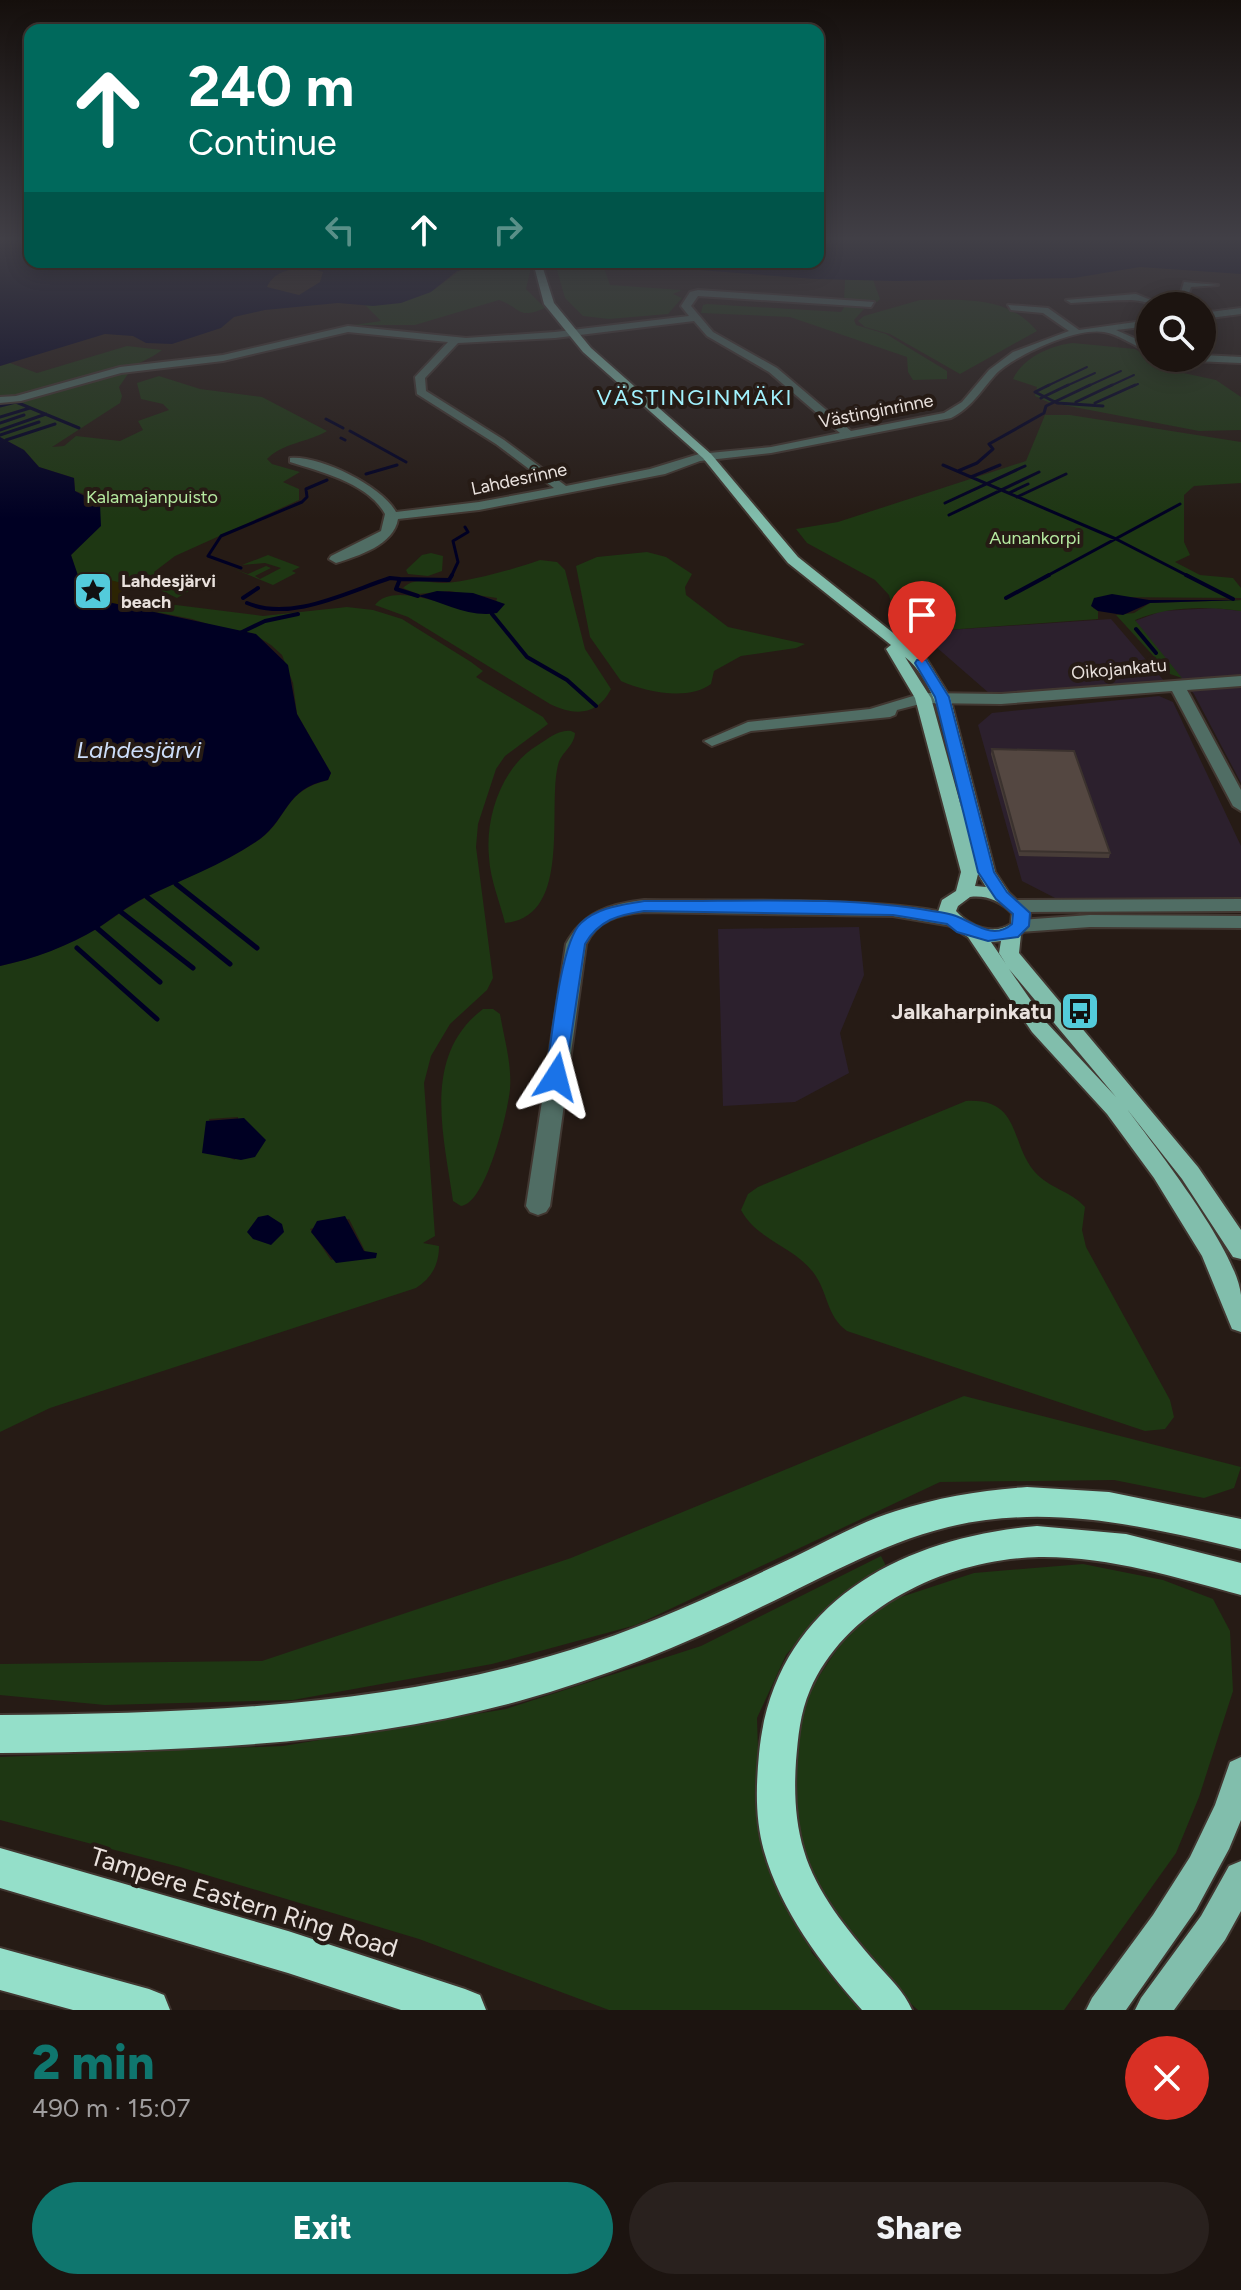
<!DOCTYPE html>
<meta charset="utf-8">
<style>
body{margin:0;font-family:Figtree,sans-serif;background:#29211e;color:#f1f3f6;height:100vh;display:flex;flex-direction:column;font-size:30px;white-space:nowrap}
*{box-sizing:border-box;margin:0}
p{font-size:26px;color:#a09e9f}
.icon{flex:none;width:44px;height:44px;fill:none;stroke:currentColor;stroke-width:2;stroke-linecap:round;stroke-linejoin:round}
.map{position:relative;height:2010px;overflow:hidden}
.panel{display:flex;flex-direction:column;background:#1c1410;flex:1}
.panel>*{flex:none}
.hud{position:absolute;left:24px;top:24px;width:800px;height:244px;border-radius:16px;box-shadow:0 4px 20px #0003,0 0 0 2px #3a3330;background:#00695c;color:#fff;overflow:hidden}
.tools{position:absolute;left:1136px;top:292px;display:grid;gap:16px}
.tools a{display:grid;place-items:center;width:80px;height:80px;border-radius:50%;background:#1c1410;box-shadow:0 4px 20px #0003,0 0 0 2px #3a3330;font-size:40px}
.pin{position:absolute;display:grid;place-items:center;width:68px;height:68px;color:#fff;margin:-82px -34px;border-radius:50% 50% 50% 0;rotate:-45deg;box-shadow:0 0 8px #0007}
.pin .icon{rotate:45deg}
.me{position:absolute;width:88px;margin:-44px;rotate:9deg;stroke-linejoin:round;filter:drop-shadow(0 0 6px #0008)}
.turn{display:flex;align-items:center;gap:28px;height:168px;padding:0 32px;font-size:36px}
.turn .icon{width:104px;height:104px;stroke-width:2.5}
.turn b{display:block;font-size:56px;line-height:68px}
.lanes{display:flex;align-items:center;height:76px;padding:0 32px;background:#0003;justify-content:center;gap:40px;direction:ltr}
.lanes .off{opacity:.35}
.round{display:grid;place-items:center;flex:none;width:84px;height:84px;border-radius:42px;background:#29211e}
.head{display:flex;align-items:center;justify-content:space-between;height:136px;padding:0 32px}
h1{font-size:48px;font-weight:800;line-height:60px;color:#0f766e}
.action{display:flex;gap:16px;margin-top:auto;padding:16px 32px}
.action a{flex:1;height:92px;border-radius:48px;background:#0f766e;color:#fff;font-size:32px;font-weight:800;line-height:92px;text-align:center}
.action a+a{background:#29211e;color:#f1f3f6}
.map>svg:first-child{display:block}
.industrial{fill:#2c202d}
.green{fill:#1e3713;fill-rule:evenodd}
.sand{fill:#2c2403}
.water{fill:#000023;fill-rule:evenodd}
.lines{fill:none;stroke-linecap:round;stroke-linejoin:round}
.stream-far3{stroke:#000023;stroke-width:2}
.stream-far2{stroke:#000023;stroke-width:3}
.stream-far1{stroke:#000023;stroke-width:4}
.stream{stroke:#000023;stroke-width:5}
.minor-casing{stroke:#413731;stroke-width:4}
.major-casing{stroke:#413731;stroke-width:4}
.highway-casing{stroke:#413731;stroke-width:4}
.minor{fill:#506d64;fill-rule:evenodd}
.major{fill:#81beac;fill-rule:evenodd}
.highway{fill:#94dfc9;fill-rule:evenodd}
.wall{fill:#483d38}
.building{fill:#544741;stroke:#3b322e;stroke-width:2}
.route{fill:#1a73e8;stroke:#114b97;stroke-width:2}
.labels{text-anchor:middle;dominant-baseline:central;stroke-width:8;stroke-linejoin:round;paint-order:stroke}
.far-street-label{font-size:18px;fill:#e9e1dd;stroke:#261b15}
.far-park-label{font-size:18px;fill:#b5e9a0;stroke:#261b15}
.far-poi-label{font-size:18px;font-weight:bold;fill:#e9e1dd;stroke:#261b15;text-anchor:start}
.far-quarter-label{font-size:22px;letter-spacing:2px;fill:#a1f1fd;stroke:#261b15}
.poi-label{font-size:22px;font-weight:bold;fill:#e9e1dd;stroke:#261b15;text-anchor:end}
.water-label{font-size:24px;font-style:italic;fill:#cddefb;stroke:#261b15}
.near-street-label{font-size:26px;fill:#e9e1dd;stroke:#261b15}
</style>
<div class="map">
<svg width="1241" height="2010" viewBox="0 0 1241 2010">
<rect width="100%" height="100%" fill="#261b15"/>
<path class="industrial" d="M 1215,608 L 1241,611 L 1241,783 L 1194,694 L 1135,621 L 1162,611 Z
M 1111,619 L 1165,682 L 990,694 L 919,632 Z
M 1159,696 L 1173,702 L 1241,846 L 1241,900 L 1059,900 L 1022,881 L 978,725 L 992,713 Z
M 859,927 L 864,975 L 840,1033 L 849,1073 L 795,1102 L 723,1106 L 718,929 Z"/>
<path class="green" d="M 532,263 L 526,289 L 545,308 C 517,320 522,308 499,300 L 415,325 L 354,325 L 381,321 L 365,305 L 435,289 L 462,269 Z
M 555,263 L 603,265 L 610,285 L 682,290 L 673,294 L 682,298 L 668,314 L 609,319 L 583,316 L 565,298 Z
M 845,280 L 873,280 L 880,299 L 877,302 L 844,300 Z
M 920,300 C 963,300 1007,295 1037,331 L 960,374 L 890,334 L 865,327 L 858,321 L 864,316 Z
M 707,304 L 841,312 L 845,306 L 864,309 L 854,320 L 856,325 L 886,334 L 947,371 L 947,379 L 913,380 L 908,372 L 907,357 L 790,317 L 701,313 L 703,305 Z
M 1073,343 L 1135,349 L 1150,358 L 1166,361 L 1160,368 L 1216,380 L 1241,397 L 1241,430 L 1199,431 L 1048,402 L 1035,396 L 1037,387 L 1013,379 C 1022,359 1050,345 1073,343 Z
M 127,346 L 162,350 C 131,374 41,394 0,399 L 0,366 L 10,363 L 37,373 Z
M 130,371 L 119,387 L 122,396 L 120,403 L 52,447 L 64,446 L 76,436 L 120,441 L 143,430 L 138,421 L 169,410 L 163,404 L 141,399 L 137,383 L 159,376 L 200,389 L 262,397 L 327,431 C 309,442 282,443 267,459 L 272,464 L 300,472 L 283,482 L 299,489 L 299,500 L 175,556 L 154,572 L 192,589 L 177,598 L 158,589 L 161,581 C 143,577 133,581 117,582 C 103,582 92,577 78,578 L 71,555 L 86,539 L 90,496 L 75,491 L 74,478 L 39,467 L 24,450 L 0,437 L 0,401 Z
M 1045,415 L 1070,415 L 1241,442 L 1241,483 L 1194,486 L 1184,495 L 1184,542 L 1190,555 L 1175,562 L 1200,575 L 1233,578 L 1241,588 L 1241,598 L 1098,597 L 1093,608 L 1098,611 L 1098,619 L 919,632 L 893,610 L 889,595 L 875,580 L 807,543 L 796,529 L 838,522 L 1026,461 Z
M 647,552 L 666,557 L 692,574 L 685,587 L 686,595 L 728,627 L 805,644 L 796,648 L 741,656 L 714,671 L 711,684 C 689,701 645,692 621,681 L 590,637 L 576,566 L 597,557 Z
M 431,553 L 443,556 L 442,571 L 428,576 L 408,574 L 406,570 L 422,555 Z
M 268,555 L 300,567 L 292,571 L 296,573 L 273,585 L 234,569 L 248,574 L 266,566 L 271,568 L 255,576 L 260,579 L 281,568 L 265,563 L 242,565 Z
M 540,560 L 557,562 L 565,570 L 585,649 L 611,689 C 597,716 575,716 550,704 L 408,617 L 375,605 C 396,578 462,615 493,614 L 497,598 L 449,591 L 418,594 L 403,588 C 415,576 431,584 446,583 C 472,581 515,569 540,560 Z
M 1241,600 L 1241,611 C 1206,606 1168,606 1135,620 L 1182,678 L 1170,674 L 1116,615 L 1134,613 L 1150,603 Z
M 176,605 L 263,616 L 347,607 L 373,610 L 402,619 L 471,662 L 483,671 L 476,677 L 543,717 L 548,724 L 505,756 L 496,769 L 478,824 L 476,847 L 493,978 L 487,990 L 450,1024 L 431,1056 L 424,1083 L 435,1236 L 423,1243 L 439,1246 C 439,1264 432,1278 416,1288 L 50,1408 L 0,1432 L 0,966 C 30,959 60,949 87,934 C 105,925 121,911 139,901 C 179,879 222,865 260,839 C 289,818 282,792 328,780 L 331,773 L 297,714 L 293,683 L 282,655 L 271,645 L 252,633 L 233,632 L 192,619 L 126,606 ZM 238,1117 L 235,1160 L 220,1154 L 209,1119 ZM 349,1219 L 366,1253 L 331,1260 L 310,1229 Z
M 571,731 L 575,733 C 574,747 561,752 558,765 C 547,809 573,917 505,923 C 500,902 490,879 489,857 C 485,817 502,766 538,745 C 548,739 559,729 571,731 Z
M 483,1009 L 493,1009 L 500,1014 C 504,1038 512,1064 510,1089 C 508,1112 486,1204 461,1206 L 453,1201 C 444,1136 421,1056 483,1009 Z
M 966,1101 C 1021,1098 1010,1143 1034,1171 C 1048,1188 1071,1191 1085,1207 L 1082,1230 L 1086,1247 L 1170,1400 L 1174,1417 L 1165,1429 L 1145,1431 L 847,1331 C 826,1316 828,1291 813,1272 C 793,1246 757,1240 741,1210 L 748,1194 L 758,1187 Z
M 964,1396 L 1241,1467 L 1234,1488 L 1204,1498 L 1114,1480 L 940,1482 L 636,1625 L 492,1664 L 293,1700 L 105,1705 L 0,1695 L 0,1664 L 262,1661 L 571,1558 Z
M 881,1556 L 886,1566 L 830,1604 L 786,1655 L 757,1718 L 760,1814 L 812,1953 L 864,2010 L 609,2010 L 419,1939 L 180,1867 L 0,1820 L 0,1757 L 283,1746 L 506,1709 L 701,1646 Z
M 1083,1564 L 1163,1580 L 1213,1599 L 1230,1631 L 1233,1691 L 1199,1797 L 1176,1853 L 1064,2010 L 918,2010 L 883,1979 L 816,1885 L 797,1822 L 795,1740 L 810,1690 L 847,1634 L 892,1600 L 974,1573 Z"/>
<path class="sand" d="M 98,577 L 118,582 L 124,587 L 119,595 L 177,604 L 126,606 L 80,596 L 82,587 L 78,578 Z"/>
<path class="water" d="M 0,237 L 30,237 L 30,262 L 818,262 L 818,237 L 1241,237 L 1241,274 L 1140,267 L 1074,278 L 895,281 L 815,279 L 673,268 L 501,264 L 457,271 L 431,292 L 401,303 L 373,306 L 338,303 L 265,310 L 234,317 L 221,328 L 172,344 L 146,343 L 133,336 L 105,334 L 0,366 ZM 310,268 L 323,272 L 320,282 L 299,295 L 267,287 C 275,270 293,268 310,268 Z
M 0,437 L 24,450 L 39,467 L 74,478 L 75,491 L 100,504 L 101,526 L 71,555 L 82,587 L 80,596 L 256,634 L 288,665 L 297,714 L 331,773 L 328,780 C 285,789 288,818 260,839 C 225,864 183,879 144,898 C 128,906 113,918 98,928 C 69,946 33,959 0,966 Z
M 437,591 L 473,593 L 505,604 L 497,613 C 469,618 443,602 418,596 Z
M 1112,594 L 1149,600 L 1241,600 L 1150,603 L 1123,615 L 1098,611 L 1091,606 L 1094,598 Z
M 244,1118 L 266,1140 L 255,1157 L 241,1160 L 202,1153 L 206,1121 Z
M 268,1215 L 282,1224 L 284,1232 L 271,1245 L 253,1239 L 247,1232 L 258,1217 Z
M 345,1216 L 364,1251 L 377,1253 L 376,1258 L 336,1263 L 311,1232 L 317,1221 Z"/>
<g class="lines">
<path class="stream-far3" d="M 1045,387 L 1087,367
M 1064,387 L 1095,373
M 1086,387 L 1121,371
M 1108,387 L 1134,375
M 1131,387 L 1138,384"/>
<path class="stream-far2" d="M 1049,385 L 1035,392 L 1057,403 L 1103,406
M 1041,398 L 1068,385
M 1076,402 L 1112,385
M 1095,403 L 1135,385
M 0,406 L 16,402 L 79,428
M 0,417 L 30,408
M 326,419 L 343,428
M 0,423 L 24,415
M 0,430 L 46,414
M 350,431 L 406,462
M 0,435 L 39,422
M 341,438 L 345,440
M 6,440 L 55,424
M 943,465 L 1116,539 L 1190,577
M 958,471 L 977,463 L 993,449 L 989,444 L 1044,413 L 1046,406 L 1090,385
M 366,474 L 397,465
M 971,477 L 1000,465
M 1009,493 L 1028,484
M 1017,497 L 1066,474
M 945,503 L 1025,466
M 949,515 L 1039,472
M 241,568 L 208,556 L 221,536 L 302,502 L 307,497 L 306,489 L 327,480
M 451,577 L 458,562 L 453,541 L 468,532 L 465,527
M 1045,577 L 1180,504"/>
<path class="stream-far1" d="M 1186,575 L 1233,599
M 400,579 L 449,580 L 452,575
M 243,598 L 258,588
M 1006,598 L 1049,575
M 247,603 C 291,622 347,592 390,578 L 400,579 L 396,589 L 418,596
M 492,614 L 527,657 L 567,680 L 596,706
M 1136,629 L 1156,653
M 240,633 L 265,621 L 298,614"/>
<path class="stream" d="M 176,884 L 257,948
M 147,897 L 230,964
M 121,912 L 193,968
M 97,928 L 160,982
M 77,948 L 157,1019"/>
<g class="minor-casing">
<path id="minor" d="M 1184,282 L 1218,285 L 1191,287 L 1187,299 C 1160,314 1155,301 1131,300 C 1111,300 1091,302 1071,303 L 1066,300 L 1136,294 L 1163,305 L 1180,296 Z
M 698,290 L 874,302 L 871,307 L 698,296 L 691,306 L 713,332 L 777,368 L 851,431 L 944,413 L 962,402 L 989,370 L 1013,352 L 1069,331 L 1043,313 L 1011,310 L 1008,305 L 1048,308 L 1079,330 L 1150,320 L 1150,326 L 1116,330 L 1150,345 L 1150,352 C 1135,347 1119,334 1104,332 C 1077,327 1014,355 995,375 C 980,392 972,407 951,418 L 771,453 L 700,461 L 665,474 L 479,510 L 398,519 C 394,545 358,556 336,563 L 329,559 L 331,556 L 381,531 L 385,514 C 368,483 321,472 290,462 L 290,458 C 319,455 382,486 396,512 L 479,502 L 554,488 L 496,444 L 417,394 L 415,377 L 448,342 L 348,332 L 223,361 L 121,373 L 21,401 L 0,403 L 0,397 L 16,396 L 120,367 L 223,355 L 348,326 L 466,338 L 555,332 L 689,316 L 681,306 L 690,292 ZM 694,321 L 707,336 L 769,372 L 840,433 L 771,447 L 699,454 L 650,469 L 566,486 L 504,440 L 426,391 L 425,378 L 458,343 L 555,338 Z
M 1241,308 L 1241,314 L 1202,319 L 1202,313 Z
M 1202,355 L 1241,357 L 1241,363 L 1194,361 L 1189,358 L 1202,358 Z
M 1241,676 L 1241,686 L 1187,690 L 1241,790 L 1241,811 L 1233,806 L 1172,691 L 1001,704 L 924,703 L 897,710 L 895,715 L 890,717 L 751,731 L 712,746 L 704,741 L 748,722 L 870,709 L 923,693 L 1001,694 Z
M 1241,899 L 1241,911 L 1017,912 L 1008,906 L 1017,900 Z
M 644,900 C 690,901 939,896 961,920 L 952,926 L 893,916 L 644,912 C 619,914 597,920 586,944 L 550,1206 L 546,1212 L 538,1215 L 530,1212 L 526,1206 L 566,944 C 583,912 610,904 644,900 Z
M 1090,915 L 1241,916 L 1241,928 L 1090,927 L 1020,932 L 1011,926 L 1020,920 Z"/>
</g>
<g class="major-casing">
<path id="major" d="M 533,262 L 541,262 L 554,303 L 591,348 L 711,454 L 798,557 L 927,660 L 950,697 L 995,872 L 1009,893 L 1030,913 L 1029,926 L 1021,934 L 1019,953 L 1198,1167 L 1241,1230 L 1241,1259 L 1233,1257 L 1182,1179 L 1127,1109 C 1156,1148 1236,1249 1241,1295 C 1241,1307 1241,1320 1241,1332 L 1232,1329 L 1202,1256 L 1154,1178 L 1107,1114 L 1032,1032 L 968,937 L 947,924 L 938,912 L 942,900 L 956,891 L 961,872 L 915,698 L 886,649 L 891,645 L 788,563 L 703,458 L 583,352 L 544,304 ZM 905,657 C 944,688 951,766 963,814 L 931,698 ZM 978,874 L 986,887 L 975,886 ZM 970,897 C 987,895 1000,901 1012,913 L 1011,924 C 992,936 971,927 956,911 L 958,906 ZM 1001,941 L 999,953 L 1006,964 L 991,942 ZM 1009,969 L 1116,1097 L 1046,1022 Z
M 1241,1757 L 1241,1820 L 1229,1849 L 1196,1910 L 1126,2010 L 1086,2010 L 1092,1998 L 1153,1915 L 1190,1857 L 1215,1805 L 1230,1762 Z
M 1241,1861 L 1241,1911 L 1225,1940 L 1174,2010 L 1135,2010 L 1141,1998 L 1201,1916 L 1229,1866 Z"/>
</g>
<g class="highway-casing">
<path id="highway" d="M 1027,1487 L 1109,1492 L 1241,1519 L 1241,1549 C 1157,1529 1073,1509 986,1520 C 904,1530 833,1573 759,1608 C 682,1646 602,1678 519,1701 C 350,1747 173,1751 0,1753 L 0,1715 C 198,1713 402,1707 592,1643 C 661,1620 726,1589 792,1558 C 826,1542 860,1522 896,1511 C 939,1497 982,1490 1027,1487 Z
M 1037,1526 L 1126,1534 L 1241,1563 L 1241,1595 C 1175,1577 1108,1556 1039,1557 C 950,1559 847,1605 810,1690 C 800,1713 798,1737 796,1761 C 794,1791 795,1822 804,1851 C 816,1892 848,1931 876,1963 C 889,1978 904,1991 912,2010 L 862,2010 C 821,1964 781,1911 764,1851 C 755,1819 756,1786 759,1754 C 773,1604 900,1538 1037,1526 Z
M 0,1848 L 288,1931 L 465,1989 L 480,1995 L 486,2010 L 401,2010 L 288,1973 L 0,1888 Z
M 0,1948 L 149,1989 L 164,1995 L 170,2010 L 73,2010 L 0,1990 Z"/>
</g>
<use href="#minor" class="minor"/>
<use href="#major" class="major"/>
<use href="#highway" class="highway"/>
</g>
<path class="wall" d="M 992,749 L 1110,853 L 1109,858 L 1019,856 L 991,754 Z"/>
<path class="building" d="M 992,749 L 1074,751 L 1110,853 L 1020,851 Z"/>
<linearGradient id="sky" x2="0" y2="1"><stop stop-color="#150f0c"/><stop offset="0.46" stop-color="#413f46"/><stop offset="1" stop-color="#413f46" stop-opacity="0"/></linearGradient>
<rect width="1241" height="519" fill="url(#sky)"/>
<path class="route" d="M 917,660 L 926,660 L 949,697 L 994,872 L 1007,892 L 1030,913 L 1029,926 L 1018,937 L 988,941 L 957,932 L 947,924 L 893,915 L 644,911 C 618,915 599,920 585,944 L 565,1077 L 556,1084 L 549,1082 L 546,1077 C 551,1045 560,942 581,923 C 598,907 622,905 644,901 C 739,902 838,895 932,911 C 940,912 949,913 956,916 C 973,922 993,941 1012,924 L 1013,914 L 996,899 L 978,872 L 935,697 L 915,663 Z"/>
<defs>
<g id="sight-square" transform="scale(2)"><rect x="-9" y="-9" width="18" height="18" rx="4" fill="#53cbdb" stroke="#261b15"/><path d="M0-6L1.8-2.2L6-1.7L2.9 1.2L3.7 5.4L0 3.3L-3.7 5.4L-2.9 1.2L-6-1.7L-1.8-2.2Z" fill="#111"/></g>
<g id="bus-square" transform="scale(2)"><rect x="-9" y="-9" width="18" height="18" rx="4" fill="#53cbdb" stroke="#261b15"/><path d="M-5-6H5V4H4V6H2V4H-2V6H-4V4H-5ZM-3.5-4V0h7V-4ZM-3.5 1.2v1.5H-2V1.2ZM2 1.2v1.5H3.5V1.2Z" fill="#111"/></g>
</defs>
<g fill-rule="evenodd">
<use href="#sight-square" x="93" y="591"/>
<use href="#bus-square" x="1080" y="1011"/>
</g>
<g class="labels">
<g class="far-street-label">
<text transform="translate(876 411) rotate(-11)">Västinginrinne</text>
<text transform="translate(519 479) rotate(-12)">Lahdesrinne</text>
<text transform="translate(1119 669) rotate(-5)">Oikojankatu</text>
</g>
<g class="far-park-label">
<text x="152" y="497">Kalamajanpuisto</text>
<text x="1035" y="538">Aunankorpi</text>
</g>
<g class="far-poi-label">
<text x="121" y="581">Lahdesjärvi<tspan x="121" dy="21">beach</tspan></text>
</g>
<g class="far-quarter-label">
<text x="695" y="397">VÄSTINGINMÄKI</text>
</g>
<g class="poi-label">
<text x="1052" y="1011">Jalkaharpinkatu</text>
</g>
<g class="water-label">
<text x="139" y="749">Lahdesjärvi</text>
</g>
<g class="near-street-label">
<text transform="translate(244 1902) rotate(17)">Tampere Eastern Ring Road</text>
</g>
</g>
</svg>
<div class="tools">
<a><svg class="icon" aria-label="search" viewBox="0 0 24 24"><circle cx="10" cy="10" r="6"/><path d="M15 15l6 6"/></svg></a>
</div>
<div class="pin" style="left:922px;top:663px;background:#d93025"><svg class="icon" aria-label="arrive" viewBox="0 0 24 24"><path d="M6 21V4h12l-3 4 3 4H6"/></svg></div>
<svg class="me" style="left:556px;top:1077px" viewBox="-20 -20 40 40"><path d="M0-17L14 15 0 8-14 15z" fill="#1a73e8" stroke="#fff" stroke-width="4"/></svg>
<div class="hud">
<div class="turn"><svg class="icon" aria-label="ahead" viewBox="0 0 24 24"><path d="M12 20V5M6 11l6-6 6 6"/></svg><div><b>240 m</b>Continue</div></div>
<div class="lanes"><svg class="icon off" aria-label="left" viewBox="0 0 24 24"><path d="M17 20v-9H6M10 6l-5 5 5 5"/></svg><svg class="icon" aria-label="ahead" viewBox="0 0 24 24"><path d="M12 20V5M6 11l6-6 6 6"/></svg><svg class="icon off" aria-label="right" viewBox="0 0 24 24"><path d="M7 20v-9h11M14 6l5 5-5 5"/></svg></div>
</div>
</div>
<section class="panel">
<div class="head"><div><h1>2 min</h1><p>490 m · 15:07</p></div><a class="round" style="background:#d93025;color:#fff"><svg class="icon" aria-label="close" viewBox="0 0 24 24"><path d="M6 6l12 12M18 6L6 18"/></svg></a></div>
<div class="action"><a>Exit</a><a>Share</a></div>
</section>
